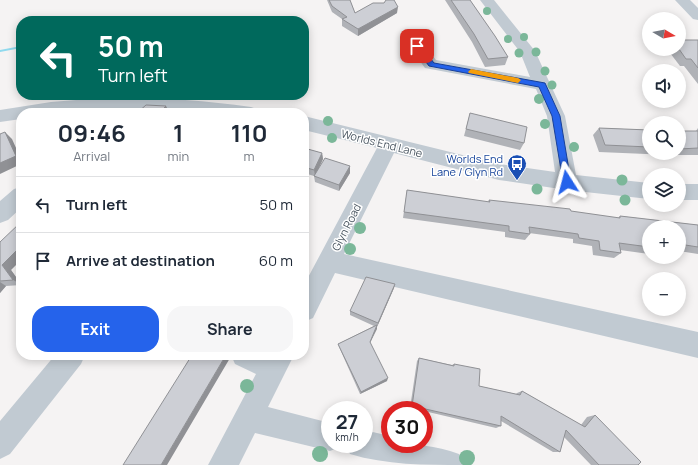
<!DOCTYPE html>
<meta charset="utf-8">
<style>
body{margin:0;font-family:Manrope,sans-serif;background:#f6f6f7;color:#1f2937;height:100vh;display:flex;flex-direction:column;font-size:15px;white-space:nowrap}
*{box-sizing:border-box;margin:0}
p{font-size:13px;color:#747a83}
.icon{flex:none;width:22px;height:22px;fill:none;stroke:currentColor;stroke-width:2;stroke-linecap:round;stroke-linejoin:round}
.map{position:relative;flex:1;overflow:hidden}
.sheet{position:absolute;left:16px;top:108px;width:293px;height:252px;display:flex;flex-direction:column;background:#fff;border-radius:16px;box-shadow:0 2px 10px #0003}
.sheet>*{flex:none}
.banner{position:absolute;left:16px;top:16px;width:293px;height:84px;border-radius:16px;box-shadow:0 2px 10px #0003;background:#00695c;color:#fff;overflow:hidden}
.needle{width:26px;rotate:100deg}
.fabs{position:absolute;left:642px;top:12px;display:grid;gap:8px}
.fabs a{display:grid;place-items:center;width:44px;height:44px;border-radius:50%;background:#fff;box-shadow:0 2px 10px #0003;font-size:20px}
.speed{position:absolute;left:321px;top:401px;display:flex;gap:8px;font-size:20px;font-weight:700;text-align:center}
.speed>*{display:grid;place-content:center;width:52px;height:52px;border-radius:50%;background:#fff;box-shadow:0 2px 10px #0003;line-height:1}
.speed small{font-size:10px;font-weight:400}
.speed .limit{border:6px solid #d22;background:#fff;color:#111}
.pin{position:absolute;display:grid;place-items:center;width:34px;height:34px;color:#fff;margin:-17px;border-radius:8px;box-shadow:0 2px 6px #0006}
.me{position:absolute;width:44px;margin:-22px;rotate:351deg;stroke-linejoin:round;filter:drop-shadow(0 0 3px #0008)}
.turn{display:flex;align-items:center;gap:14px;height:84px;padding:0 16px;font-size:18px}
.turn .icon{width:52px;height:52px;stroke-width:2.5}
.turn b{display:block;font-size:28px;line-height:34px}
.eta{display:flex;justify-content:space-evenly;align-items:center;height:68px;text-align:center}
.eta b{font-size:24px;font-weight:700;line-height:28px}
.action{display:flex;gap:8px;margin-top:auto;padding:8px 16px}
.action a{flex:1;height:46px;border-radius:16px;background:#2563eb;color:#fff;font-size:16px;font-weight:700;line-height:46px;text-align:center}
.action a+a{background:#f6f6f7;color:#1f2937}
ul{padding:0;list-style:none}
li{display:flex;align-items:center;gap:12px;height:56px;padding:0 16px;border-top:1px solid #e0e1e3}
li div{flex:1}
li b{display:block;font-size:15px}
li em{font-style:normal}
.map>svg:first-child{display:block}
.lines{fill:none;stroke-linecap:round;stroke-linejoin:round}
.stream{fill:#90daee;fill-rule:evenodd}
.minor{fill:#c1cad2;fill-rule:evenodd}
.tree{fill:#7bb799}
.wall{fill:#b0b2b7}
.shaded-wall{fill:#909195}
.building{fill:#cdcfd5;stroke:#909195}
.route{fill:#2563eb;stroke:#184099}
.slow{fill:#f59e0b}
.labels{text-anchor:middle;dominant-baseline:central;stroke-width:3;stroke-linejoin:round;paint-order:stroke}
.street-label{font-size:11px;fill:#4a5661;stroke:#fff}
.transit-label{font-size:11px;fill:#164399;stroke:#fff;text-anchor:end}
</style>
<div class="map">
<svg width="698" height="465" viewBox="0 0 698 465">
<rect width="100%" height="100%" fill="#f5f3f3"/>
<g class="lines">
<path class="stream" d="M 21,46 L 21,48 L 0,52 L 0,50 Z"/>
<path class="minor" d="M 480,0 L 494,0 L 535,51 L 565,116 L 576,175 L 649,183 L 649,199 L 567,190 L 499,180 L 394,153 L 344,254 L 698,332 L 698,358 L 335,273 L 313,318 L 304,322 L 304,285 L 377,148 L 304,130 L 304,116 L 499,164 L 555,172 L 547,116 L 536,89 L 425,68 L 402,37 L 405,34 L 410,32 L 415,34 L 436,60 L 530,77 L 520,52 Z
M 675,0 L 690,0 L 698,8 L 698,20 L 693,19 Z
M 101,98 C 151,97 201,100 251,107 L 257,109 L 260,113 L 202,113 L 126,109 L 62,113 L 21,113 L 21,119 L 0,122 L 0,110 L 51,102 Z
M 679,184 L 698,184 L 698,200 L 679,200 Z
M 21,187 L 21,208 L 8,220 L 0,223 L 0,201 L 14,189 Z
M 55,355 L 85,355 L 81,364 L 10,454 L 0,459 L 0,421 Z
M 231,355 L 294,355 L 268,407 L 330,423 L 330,444 L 342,444 L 340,447 L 330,451 L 255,433 L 239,465 L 208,465 L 256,374 L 235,364 Z
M 364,430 L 390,436 L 390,444 C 415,444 435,445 459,454 L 463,465 C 425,465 386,465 350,454 L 345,444 L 364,444 Z"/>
</g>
<g class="tree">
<circle cx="487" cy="11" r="4"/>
<circle cx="524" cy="37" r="4"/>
<circle cx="508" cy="39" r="4"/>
<circle cx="536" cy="52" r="4.5"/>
<circle cx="519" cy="53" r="4.5"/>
<circle cx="545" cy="71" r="4.5"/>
<circle cx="552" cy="85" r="4.5"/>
<circle cx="539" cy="99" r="5"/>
<circle cx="328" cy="121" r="5"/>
<circle cx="545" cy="124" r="5"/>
<circle cx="332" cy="138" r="5"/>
<circle cx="574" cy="147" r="5"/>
<circle cx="622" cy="180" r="5.5"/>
<circle cx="537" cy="189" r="5.5"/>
<circle cx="625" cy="200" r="5.5"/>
<circle cx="360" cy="228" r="6"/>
<circle cx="350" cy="249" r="6"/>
<circle cx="247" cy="386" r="7"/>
<circle cx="320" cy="454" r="8"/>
<circle cx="467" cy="458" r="8"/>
</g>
<path class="wall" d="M 327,0 L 350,0 L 355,13 L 384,3 L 386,0 L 394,0 L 397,13 L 358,36 L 342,26 L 342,19 L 332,12 Z
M 445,0 L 470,0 L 508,57 L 505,65 L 485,67 L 472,42 Z
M 698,41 L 698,84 L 684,66 L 680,66 L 667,49 L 679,49 Z
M 470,113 L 524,143 L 520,150 L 464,136 Z
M 599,128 L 649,130 L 649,153 L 679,153 L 679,131 L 696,131 L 698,128 L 698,155 L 670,155 L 599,152 L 593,135 Z
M 304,148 L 322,153 L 323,159 L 319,168 L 350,166 L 350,173 L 339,191 L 315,182 L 314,176 L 304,173 Z
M 407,190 L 488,202 L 489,200 L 618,218 L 620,216 L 698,225 L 698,254 L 679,251 L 679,227 L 649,227 L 649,254 L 620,250 L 621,253 L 614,258 L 593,255 L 592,246 L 573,243 L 573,239 L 529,233 L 530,234 L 525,240 L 505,237 L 505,232 L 403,218 Z
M 0,242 L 11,270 L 21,284 L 21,285 L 6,286 L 0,293 Z
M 395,284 L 394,288 L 370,343 L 387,381 L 360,394 L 339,347 L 338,344 L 374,326 L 350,315 L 350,311 Z
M 419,358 L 452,365 L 454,364 L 479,386 L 516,394 L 517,393 L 522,391 L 581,425 L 587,417 L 595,415 L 638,465 L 591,465 L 564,437 L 560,452 L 553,452 L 501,421 L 501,426 L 496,428 L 424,411 L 424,410 L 419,410 L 410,408 L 417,361 Z"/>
<path class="shaded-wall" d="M 398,7 L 397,13 L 358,36 L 358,29 Z
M 166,106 L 170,113 L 159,113 Z
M 5,132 L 12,139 L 21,159 L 21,164 L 0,174 L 0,163 Z
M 322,153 L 323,159 L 315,176 L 314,170 Z
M 350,166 L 350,173 L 339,191 L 339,185 Z
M 21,246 L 21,260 L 11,270 L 21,284 L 13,280 L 2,265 Z
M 0,282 L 6,286 L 0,293 Z
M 395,284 L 394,288 L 377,327 L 378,323 Z
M 377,325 L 377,329 L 369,345 L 370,342 Z
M 226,355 L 228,355 L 230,358 L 167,465 L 161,465 Z
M 388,378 L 387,381 L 360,394 L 361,392 Z"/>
<path class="building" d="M 329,0 L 350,0 L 355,13 L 373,3 L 384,3 L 386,0 L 394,0 L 398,7 L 358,29 L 342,19 L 347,17 L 332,6 Z
M 451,0 L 470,0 L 495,36 L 508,57 L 488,59 L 474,34 Z
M 679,40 L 698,40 L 698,68 L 691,59 L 686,59 L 679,49 Z
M 146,105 L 166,106 L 159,113 L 137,113 Z
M 470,113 L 527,127 L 524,143 L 466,129 Z
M 599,128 L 649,130 L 649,147 L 605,145 Z
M 679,131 L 698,131 L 698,148 L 679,149 Z
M 5,132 L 16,156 L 0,163 L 0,134 Z
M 304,148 L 322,153 L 314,170 L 304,167 Z
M 325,158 L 350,166 L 339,185 L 314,176 Z
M 407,190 L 490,202 L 489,200 L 570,209 L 571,211 L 620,218 L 620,216 L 698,225 L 698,247 L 679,244 L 679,227 L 649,227 L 649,247 L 619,243 L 621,253 L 600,250 L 599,241 L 579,238 L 578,234 L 529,227 L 530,234 L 509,231 L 509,226 L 404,212 Z
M 21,222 L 21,246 L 2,265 L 13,280 L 0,281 L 0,242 Z
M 366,277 L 395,284 L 378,323 L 350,311 Z
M 377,325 L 370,342 L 388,378 L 361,392 L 338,344 Z
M 192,355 L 226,355 L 161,465 L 123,465 Z
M 419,358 L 454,366 L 454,364 L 480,369 L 479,386 L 520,395 L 522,391 L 585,427 L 595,415 L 641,462 L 638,465 L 599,465 L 566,430 L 560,452 L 501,416 L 501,426 L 412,406 Z"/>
<path class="route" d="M 415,45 L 420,45 L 434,63 L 545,83 L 560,116 L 571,182 L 570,184 L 567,185 L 563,182 L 552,116 L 539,87 L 429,66 L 414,46 Z"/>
<path class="slow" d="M 471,69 L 518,78 L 521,80 L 518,83 L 469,73 L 468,72 Z"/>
<defs>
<g id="bus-pin" transform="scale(1)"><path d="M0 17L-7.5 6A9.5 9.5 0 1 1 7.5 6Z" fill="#1a4fb4" stroke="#fff"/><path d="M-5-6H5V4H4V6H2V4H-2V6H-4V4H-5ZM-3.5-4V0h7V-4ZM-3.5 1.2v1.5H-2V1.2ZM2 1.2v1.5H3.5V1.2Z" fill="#fff"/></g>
</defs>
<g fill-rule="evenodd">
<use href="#bus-pin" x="517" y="164"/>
</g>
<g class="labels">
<g class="street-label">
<text transform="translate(382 143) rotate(14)">Worlds End Lane</text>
<text transform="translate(346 227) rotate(-63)">Glyn Road</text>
</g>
<g class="transit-label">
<text x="503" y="158">Worlds End<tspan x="503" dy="13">Lane / Glyn Rd</tspan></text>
</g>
</g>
</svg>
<div class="fabs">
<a><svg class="needle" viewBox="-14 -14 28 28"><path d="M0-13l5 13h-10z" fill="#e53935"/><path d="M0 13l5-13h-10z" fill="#747a83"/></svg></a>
<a><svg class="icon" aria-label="sound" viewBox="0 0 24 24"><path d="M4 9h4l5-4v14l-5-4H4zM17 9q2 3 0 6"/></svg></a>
<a><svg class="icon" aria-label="search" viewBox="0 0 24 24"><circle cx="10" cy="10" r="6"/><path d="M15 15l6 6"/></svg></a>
<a><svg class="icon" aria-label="layers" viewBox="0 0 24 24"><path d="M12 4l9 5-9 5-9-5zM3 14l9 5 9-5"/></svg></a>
<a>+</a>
<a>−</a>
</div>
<div class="speed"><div>27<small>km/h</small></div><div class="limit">30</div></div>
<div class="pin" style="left:417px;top:46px;background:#d93025"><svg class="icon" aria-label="arrive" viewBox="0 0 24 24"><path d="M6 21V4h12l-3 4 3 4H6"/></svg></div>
<svg class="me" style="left:567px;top:182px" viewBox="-20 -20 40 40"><path d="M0-17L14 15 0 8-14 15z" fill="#2563eb" stroke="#fff" stroke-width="4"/></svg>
<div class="banner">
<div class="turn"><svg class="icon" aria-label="left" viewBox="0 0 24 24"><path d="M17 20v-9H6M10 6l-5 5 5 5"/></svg><div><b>50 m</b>Turn left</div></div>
</div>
<section class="sheet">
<div class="eta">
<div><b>09:46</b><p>Arrival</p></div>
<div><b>1</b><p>min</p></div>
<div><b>110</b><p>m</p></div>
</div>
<ul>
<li><svg class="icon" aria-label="left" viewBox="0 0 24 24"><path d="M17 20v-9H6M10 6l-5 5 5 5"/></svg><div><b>Turn left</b></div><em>50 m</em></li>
<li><svg class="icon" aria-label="arrive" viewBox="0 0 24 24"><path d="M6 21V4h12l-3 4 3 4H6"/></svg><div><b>Arrive at destination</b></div><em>60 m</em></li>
</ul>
<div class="action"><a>Exit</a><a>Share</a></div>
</section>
</div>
